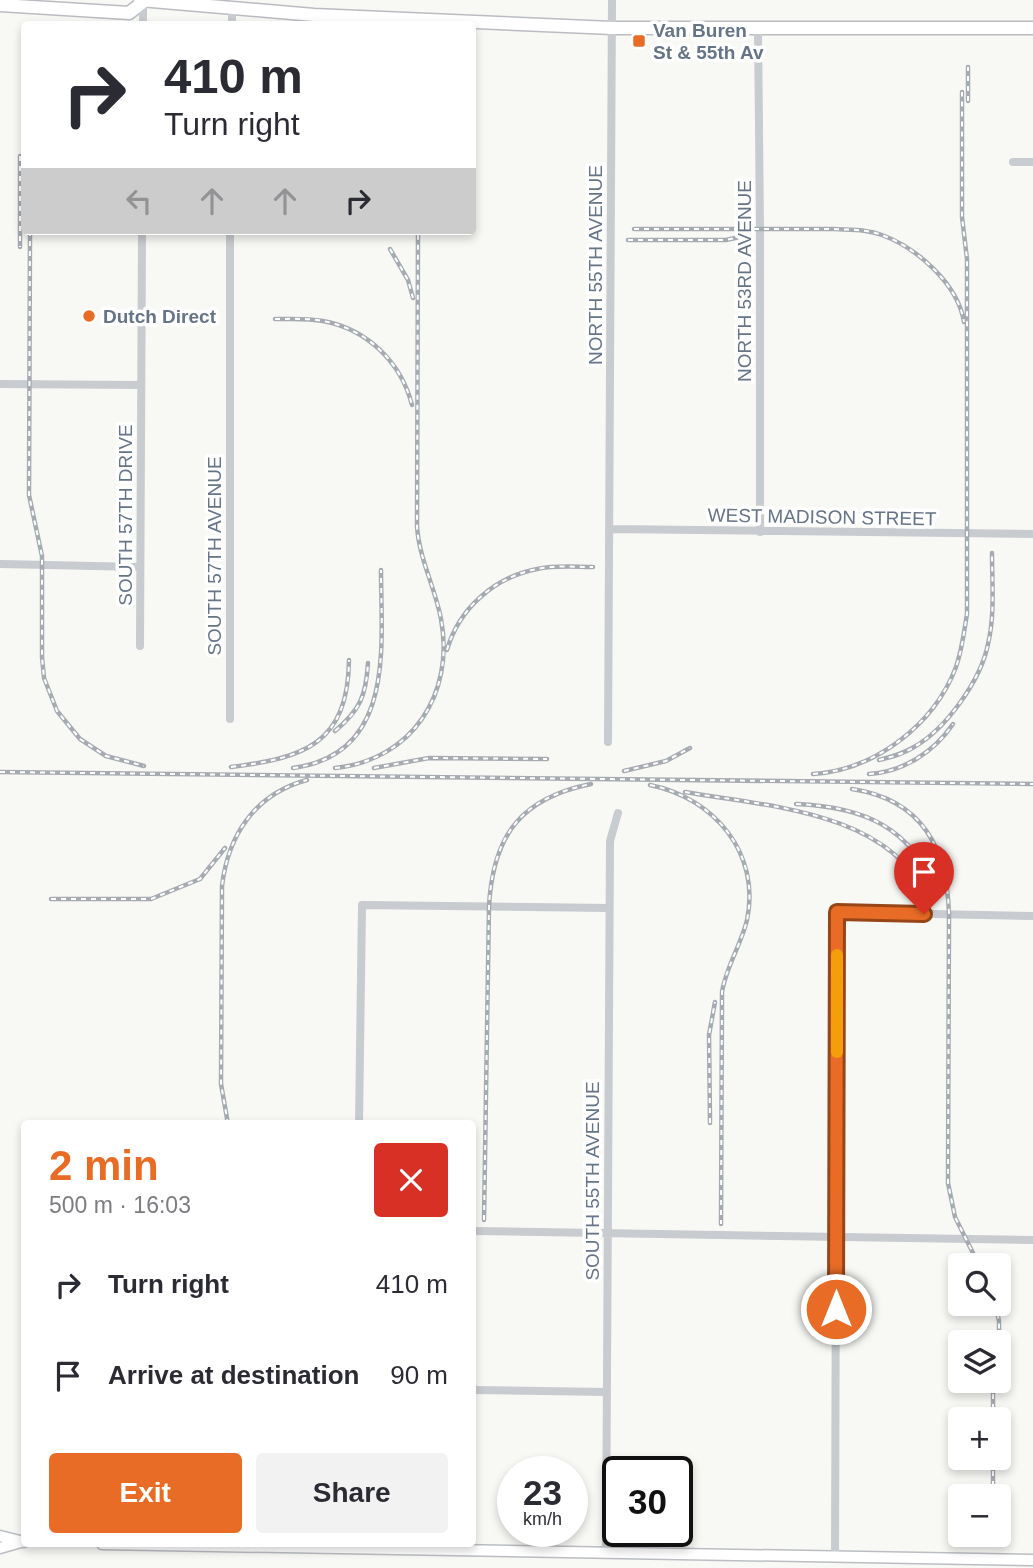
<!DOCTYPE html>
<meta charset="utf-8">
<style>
body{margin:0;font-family:Arial,sans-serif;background:#f2f2f3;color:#2b2b33;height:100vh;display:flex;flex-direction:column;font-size:26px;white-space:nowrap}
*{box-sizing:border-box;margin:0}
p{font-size:23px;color:#7c7c81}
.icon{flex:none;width:38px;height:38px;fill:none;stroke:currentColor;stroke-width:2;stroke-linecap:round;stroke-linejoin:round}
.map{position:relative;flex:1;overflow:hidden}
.panel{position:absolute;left:21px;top:1120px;width:455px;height:427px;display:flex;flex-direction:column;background:#fff;border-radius:7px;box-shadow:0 4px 10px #0003}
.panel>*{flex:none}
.hud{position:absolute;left:21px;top:21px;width:455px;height:214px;border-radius:7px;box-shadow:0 4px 10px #0003;background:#fff;color:#2b2b33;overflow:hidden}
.fabs{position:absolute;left:948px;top:1253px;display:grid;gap:14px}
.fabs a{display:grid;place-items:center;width:63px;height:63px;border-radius:7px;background:#fff;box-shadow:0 4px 10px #0003;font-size:35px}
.speed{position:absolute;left:497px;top:1456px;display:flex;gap:14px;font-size:35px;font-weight:700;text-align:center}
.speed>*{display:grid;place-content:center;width:91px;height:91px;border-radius:50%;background:#fff;box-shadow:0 4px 10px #0003;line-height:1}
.speed small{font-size:18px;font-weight:400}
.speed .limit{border:4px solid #111;border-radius:10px;background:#fff;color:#111}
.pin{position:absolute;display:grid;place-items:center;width:60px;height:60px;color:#fff;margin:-72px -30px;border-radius:50% 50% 50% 0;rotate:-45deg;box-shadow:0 0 7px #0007}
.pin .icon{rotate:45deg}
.me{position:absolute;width:77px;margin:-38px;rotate:0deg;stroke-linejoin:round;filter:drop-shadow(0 0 5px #0008)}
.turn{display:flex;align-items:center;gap:24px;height:147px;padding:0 28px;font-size:32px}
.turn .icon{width:91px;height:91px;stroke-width:2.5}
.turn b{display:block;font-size:49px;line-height:60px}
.lanes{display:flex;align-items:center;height:66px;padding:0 28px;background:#0003;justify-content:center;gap:35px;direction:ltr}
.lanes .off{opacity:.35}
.round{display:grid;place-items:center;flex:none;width:74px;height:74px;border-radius:7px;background:#f2f2f3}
.overview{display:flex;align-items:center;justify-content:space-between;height:119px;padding:0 28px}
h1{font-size:42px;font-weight:700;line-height:52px;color:#e86c25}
.button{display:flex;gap:14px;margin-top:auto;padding:14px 28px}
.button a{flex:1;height:80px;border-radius:7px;background:#e86c25;color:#fff;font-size:28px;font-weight:700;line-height:80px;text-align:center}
.button a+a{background:#f2f2f3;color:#2b2b33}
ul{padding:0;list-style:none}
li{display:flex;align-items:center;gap:21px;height:91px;padding:0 28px}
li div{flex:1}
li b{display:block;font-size:26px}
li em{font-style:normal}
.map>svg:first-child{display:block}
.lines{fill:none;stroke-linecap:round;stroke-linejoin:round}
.secondary-casing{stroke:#babec3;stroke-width:13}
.primary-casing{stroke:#b9bcc1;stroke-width:15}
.street{stroke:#c8cbcf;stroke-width:8}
.secondary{stroke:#fff;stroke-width:10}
.primary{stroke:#fff;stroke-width:12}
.rail-casing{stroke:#a6abb2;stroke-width:4.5}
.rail{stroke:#fff;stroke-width:2;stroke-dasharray:5;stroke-linecap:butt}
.route-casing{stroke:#974618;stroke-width:18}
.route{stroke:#e86c25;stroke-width:12}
.slow{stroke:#f59e0b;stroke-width:12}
.poi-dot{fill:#e86c25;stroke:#fff;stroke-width:2.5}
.labels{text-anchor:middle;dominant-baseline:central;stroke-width:7;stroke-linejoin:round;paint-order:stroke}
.poi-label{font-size:19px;font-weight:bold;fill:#667487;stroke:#fff;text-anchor:start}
.street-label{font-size:19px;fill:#667487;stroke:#fff}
</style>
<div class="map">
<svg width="1033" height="1568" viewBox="0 0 1033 1568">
<rect width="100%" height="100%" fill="#f8f8f5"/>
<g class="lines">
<g class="secondary-casing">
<path id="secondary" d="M 0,1536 L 24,1542
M 102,1544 L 1033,1560
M 0,1548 L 21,1542"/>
</g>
<g class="primary-casing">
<path id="primary" d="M 140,0 L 314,15 L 612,28 L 1033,28
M 0,5 L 129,13 L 143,2"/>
</g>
<path class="street" d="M 143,24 L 143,2
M 232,24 L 232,9
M 758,29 L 760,229 L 760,532
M 1013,162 L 1033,162
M 230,231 L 230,719
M 0,384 L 141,385
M 610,529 L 1033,534
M 0,564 L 140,567
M 140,646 L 142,231
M 608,742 L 612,0
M 359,1124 L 362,905 L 609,908
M 472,1231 L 1033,1240
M 472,1390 L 607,1392
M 606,1552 L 610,841 L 618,813
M 835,1557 L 837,912 L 1033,916"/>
<use href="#secondary" class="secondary"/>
<use href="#primary" class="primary"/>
<g class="rail-casing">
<path id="rail" d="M 968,101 L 968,67
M 20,156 L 20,247
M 634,229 L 834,229 C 850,230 867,229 882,235 C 917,248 958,284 964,322
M 30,231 L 29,495 L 42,556 L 42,657 L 44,678 L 57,711 L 80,739 L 106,756 L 144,766
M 628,240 L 726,240 L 749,235
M 390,249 L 408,280 L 413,298
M 275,319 C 291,319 307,318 323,321 C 367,329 401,362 412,405
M 447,650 C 459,608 495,577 537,569 C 555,565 575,567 593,567
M 335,731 C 360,710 366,696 368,663
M 879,760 C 891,757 903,754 914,747 C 946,729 981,680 988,644 C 995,615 992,583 992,553
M 231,767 C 304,758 348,744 349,660
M 293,768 C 396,754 381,647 381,570
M 335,768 C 412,760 455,694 441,619 C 435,587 419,559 417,526 L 418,231
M 374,768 L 429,758 L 547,759
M 624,771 L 666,761 L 690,748
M 0,772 L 1033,784
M 813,774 C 875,770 934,725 956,667 C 962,650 964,632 967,614 L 967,259 L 962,217 L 962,92
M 869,774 C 903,772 934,752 953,724
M 650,785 C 714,798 761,853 747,920 C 741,945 726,967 722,992 L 721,1224
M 852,789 C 923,800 947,848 949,914 L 948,1183 L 955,1217 L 979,1265
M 685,792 C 765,806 888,811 926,896
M 796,804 C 866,807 909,827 940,893
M 51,899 L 151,899 L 200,879 L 225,848
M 710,1123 L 709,1035 L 715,1002
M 228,1124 L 221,1084 L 222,886 C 228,835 255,794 307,780
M 484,1220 L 489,906 C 493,835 521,798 591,784
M 995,1304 L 999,1321 L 999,1342
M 993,1419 L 993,1381
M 993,1496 L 993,1458
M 999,1541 L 999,1535"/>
</g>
<use href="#rail" class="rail"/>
</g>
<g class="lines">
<g class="route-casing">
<path id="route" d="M 836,1309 L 837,912 L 924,914"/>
</g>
<use href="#route" class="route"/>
<path class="slow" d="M 837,1052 L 837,955"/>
</g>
<g class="poi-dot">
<rect x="632" y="34" width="14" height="14" rx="3.5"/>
<circle cx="89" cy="316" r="7"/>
</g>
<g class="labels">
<g class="poi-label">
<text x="653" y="30">Van Buren<tspan x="653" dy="22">St &amp; 55th Av</tspan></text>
<text x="103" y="316">Dutch Direct</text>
</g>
<g class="street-label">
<text transform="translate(595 265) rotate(-90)">NORTH 55TH AVENUE</text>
<text transform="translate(744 281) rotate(-90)">NORTH 53RD AVENUE</text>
<text transform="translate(125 515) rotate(-90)">SOUTH 57TH DRIVE</text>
<text transform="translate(822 517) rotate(1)">WEST MADISON STREET</text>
<text transform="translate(214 556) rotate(-90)">SOUTH 57TH AVENUE</text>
<text transform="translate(592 1181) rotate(-90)">SOUTH 55TH AVENUE</text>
</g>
</g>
</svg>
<div class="fabs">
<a><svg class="icon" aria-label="search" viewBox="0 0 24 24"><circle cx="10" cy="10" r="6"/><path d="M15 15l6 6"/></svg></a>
<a><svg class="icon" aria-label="layers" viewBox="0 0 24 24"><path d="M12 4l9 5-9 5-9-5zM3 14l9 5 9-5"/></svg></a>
<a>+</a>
<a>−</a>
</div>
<div class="speed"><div>23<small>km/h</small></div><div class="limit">30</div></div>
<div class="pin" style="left:924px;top:914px;background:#d93025"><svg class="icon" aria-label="arrive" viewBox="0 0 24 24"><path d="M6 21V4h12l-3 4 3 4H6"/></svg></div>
<svg class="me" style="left:836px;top:1309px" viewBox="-20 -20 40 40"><circle r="17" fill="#e86c25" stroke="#fff" stroke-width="3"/><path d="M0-11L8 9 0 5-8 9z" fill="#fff"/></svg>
<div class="hud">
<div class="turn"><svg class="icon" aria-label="right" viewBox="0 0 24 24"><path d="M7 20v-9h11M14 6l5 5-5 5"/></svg><div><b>410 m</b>Turn right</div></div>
<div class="lanes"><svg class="icon off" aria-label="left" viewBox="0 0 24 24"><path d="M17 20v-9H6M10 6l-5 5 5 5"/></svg><svg class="icon off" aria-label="ahead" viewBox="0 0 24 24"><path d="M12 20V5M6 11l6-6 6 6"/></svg><svg class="icon off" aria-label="ahead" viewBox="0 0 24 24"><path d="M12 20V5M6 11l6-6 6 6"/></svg><svg class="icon" aria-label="right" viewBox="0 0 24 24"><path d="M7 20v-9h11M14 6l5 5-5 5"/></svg></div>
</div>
<section class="panel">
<div class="overview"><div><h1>2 min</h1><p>500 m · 16:03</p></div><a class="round" style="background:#d93025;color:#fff"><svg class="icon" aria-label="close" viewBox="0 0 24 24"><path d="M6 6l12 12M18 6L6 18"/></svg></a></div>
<ul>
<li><svg class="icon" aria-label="right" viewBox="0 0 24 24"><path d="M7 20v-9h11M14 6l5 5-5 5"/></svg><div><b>Turn right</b></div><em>410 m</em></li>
<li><svg class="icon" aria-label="arrive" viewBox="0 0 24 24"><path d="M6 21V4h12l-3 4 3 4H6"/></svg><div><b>Arrive at destination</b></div><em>90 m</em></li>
</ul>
<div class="button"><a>Exit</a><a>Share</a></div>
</section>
</div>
